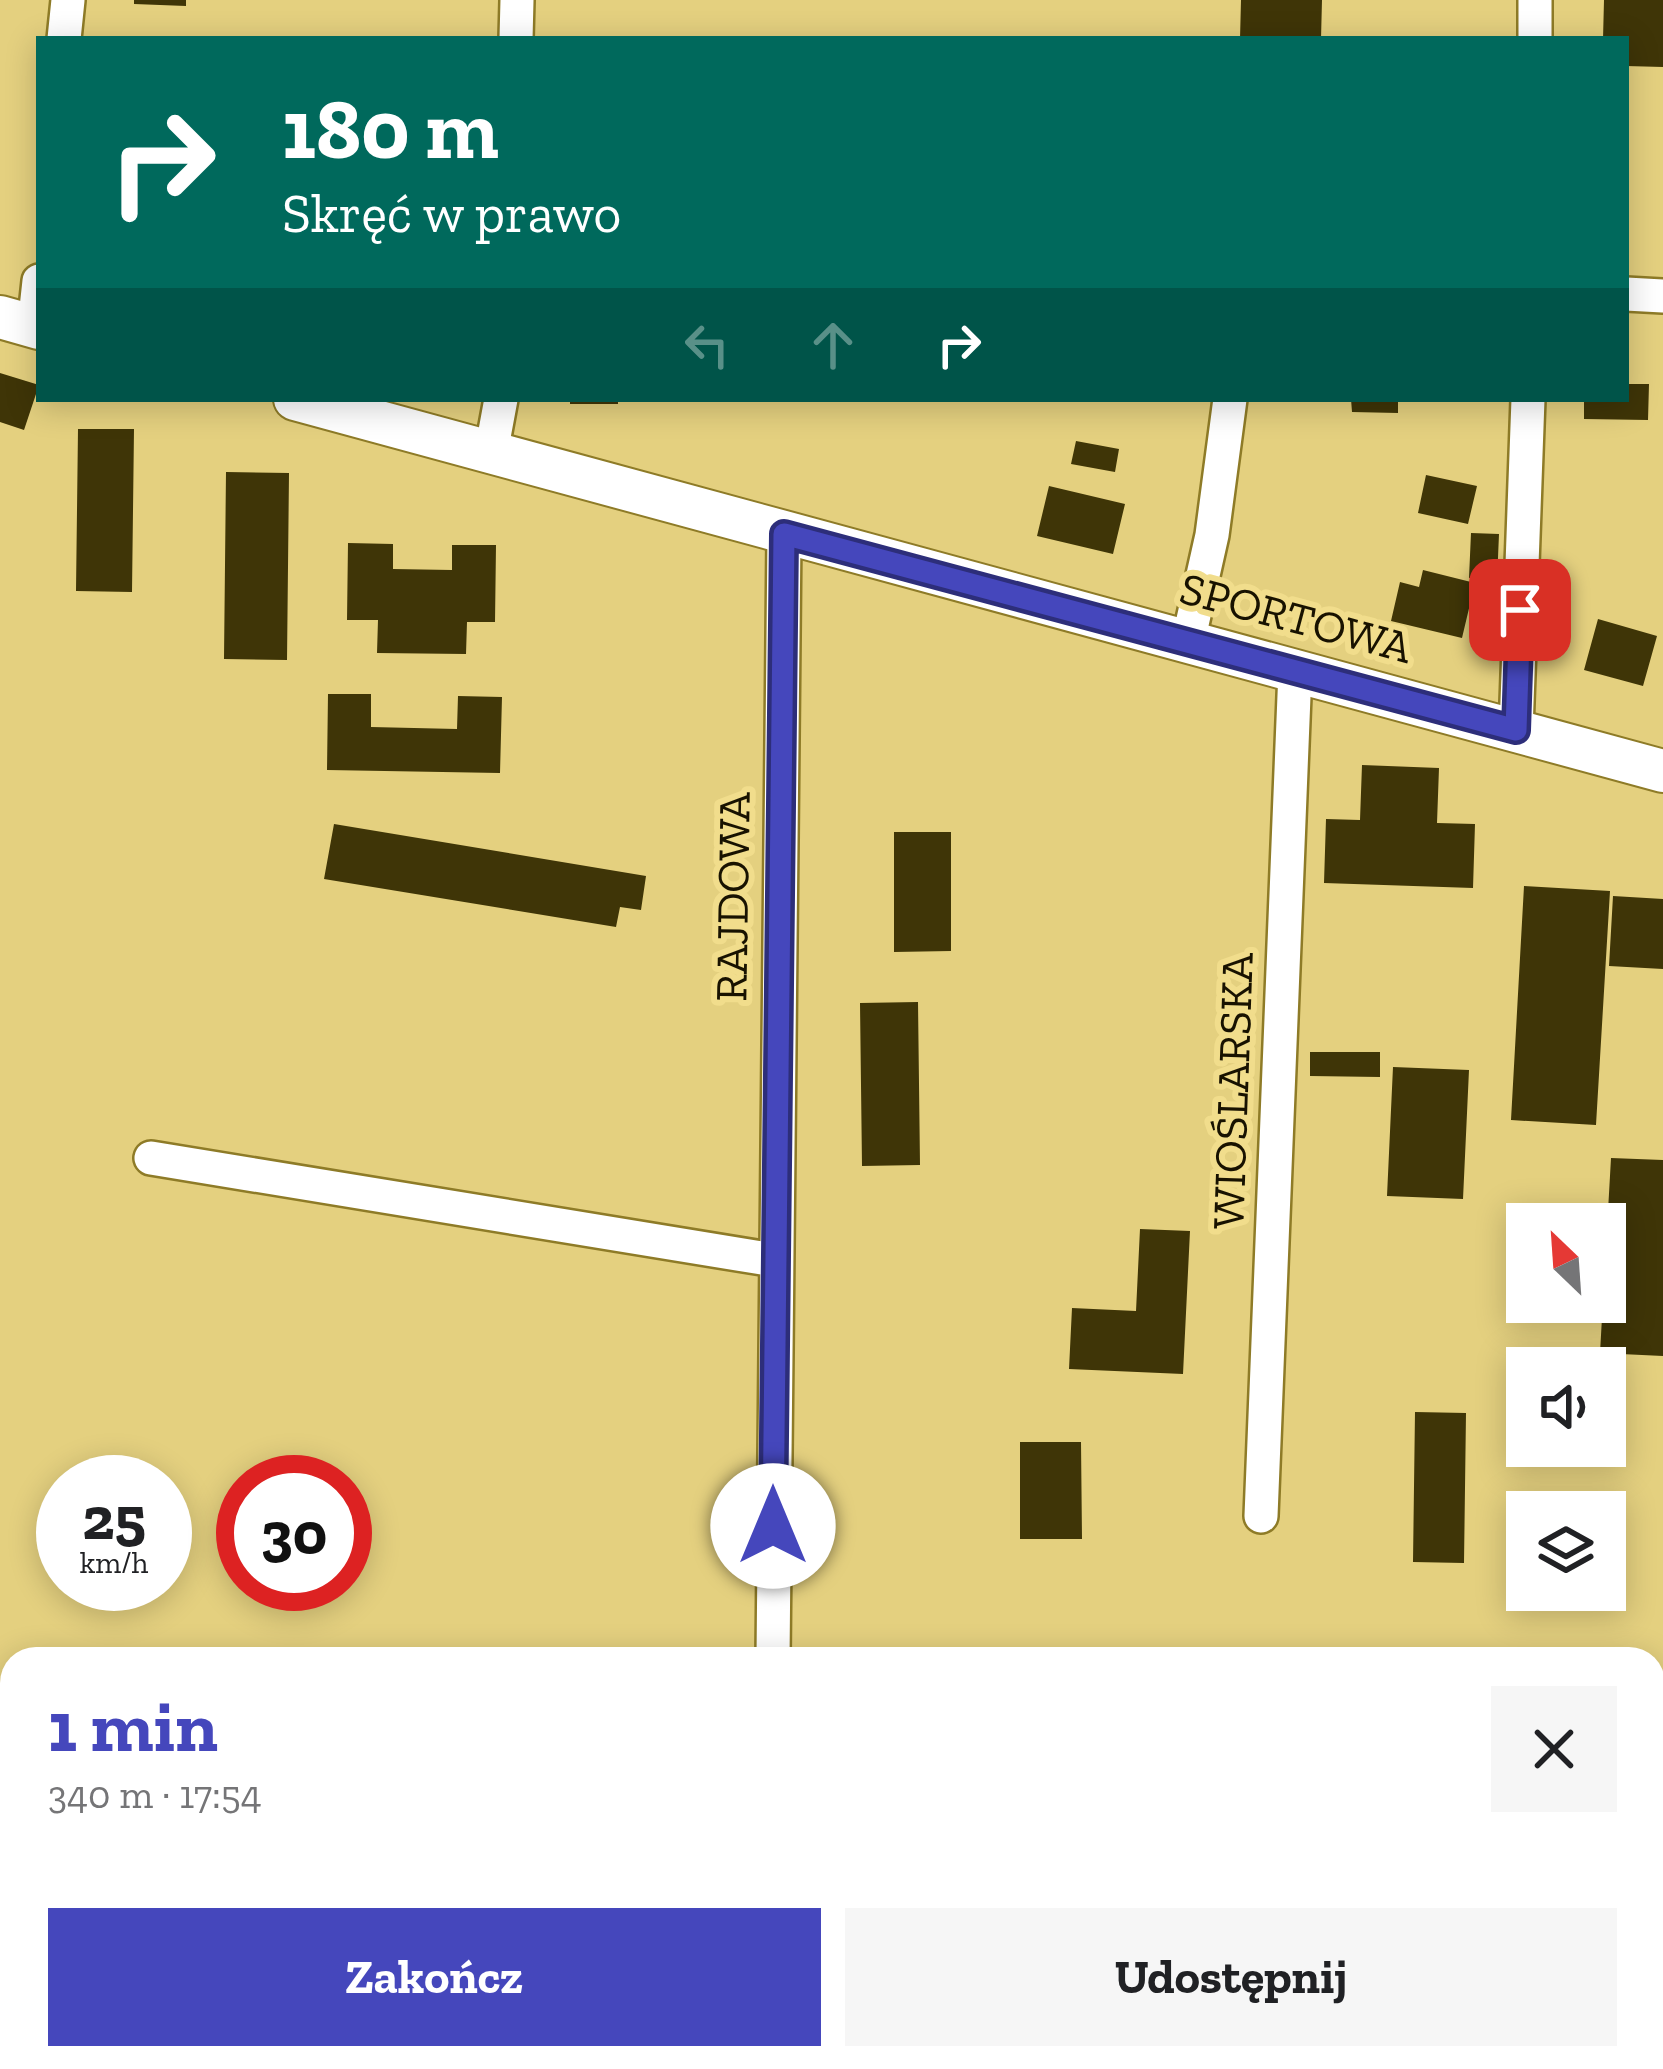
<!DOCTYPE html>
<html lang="pl">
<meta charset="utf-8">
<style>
body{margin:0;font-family:"Zilla Slab",serif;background:#f6f6f6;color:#202124;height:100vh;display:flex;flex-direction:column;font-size:45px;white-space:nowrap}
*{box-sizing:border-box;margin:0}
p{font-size:39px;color:#757577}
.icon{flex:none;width:66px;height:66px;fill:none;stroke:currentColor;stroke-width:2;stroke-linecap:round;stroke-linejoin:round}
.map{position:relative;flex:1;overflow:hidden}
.sheet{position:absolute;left:0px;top:1647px;width:1665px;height:423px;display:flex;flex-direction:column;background:#fff;border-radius:36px 36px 0 0;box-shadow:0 6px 30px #0003}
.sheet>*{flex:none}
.banner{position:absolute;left:36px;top:36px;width:1593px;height:366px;border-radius:0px;box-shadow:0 6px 30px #0003;background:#00695c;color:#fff;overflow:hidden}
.needle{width:78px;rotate:335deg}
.tools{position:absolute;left:1506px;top:1203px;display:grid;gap:24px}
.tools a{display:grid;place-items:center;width:120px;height:120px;border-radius:0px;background:#fff;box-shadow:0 6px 30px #0003;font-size:60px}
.speed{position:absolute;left:36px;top:1455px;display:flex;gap:24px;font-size:60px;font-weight:700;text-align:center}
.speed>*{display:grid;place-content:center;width:156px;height:156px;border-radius:50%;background:#fff;box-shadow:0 6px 30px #0003;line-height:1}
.speed small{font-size:30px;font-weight:400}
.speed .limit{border:18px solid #d22;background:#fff;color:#111}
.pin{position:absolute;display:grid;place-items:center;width:102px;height:102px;color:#fff;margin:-51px;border-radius:24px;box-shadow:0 6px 18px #0006}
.me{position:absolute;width:132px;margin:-66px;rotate:0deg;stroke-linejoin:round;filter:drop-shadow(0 0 9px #0008)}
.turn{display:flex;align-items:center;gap:42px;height:252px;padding:0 48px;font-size:54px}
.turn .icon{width:156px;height:156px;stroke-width:2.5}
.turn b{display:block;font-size:84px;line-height:102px}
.lanes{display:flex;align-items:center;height:114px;padding:0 48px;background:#0003;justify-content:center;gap:60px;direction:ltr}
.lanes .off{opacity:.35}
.round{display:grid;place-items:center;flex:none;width:126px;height:126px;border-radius:0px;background:#f6f6f6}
.headline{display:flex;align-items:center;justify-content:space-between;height:204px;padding:0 48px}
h1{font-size:72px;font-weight:800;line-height:90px;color:#4547bc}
.action{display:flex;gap:24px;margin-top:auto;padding:24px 48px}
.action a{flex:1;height:138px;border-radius:0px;background:#4547bc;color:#fff;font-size:48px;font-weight:800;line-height:138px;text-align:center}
.action a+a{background:#f6f6f6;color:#202124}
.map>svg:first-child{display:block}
.forest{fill:#5a9d75}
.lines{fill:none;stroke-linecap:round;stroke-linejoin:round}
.river{stroke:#6b74af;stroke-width:66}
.building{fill:#3f3507}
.minor-casing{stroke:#8e7b27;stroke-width:38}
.tertiary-casing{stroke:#8e7b27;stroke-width:46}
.minor{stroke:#fff;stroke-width:33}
.tertiary{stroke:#fff;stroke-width:42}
.route-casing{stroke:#2d2e7a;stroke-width:30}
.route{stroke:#4547bc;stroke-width:21}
.labels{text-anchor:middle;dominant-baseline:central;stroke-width:12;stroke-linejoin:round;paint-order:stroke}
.street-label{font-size:45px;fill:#181200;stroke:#f1dd8c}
</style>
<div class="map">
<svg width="1663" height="2069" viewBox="0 0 1663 2069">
<rect width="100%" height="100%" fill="#e4d07f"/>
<path class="forest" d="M 0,1883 L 12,1883 L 12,2058 L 598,2058 L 609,2069 L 0,2069 Z
M 1409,2058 L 1480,2058 L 1485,2069 L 1393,2069 Z"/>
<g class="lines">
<path class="river" d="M 467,2058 L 485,2069
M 46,2069 L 58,2058"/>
</g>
<path class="building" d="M 134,0 L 186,0 L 186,6 L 134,4 Z
M 1241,0 L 1322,0 L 1321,39 L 1240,39 Z
M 1604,0 L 1663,0 L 1663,67 L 1626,66 L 1626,39 L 1603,39 Z
M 0,373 L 39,385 L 24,430 L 0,422 Z
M 1626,384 L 1649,384 L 1648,420 L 1584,419 L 1584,399 L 1626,399 Z
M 570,399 L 618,399 L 618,404 L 570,404 Z
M 1351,399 L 1398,399 L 1398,413 L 1352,412 Z
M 78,429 L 134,429 L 132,592 L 76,591 Z
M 1076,441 L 1119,449 L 1115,472 L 1071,464 Z
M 226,472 L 289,473 L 287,660 L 224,659 Z
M 1426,475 L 1477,486 L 1468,524 L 1418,513 Z
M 1049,486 L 1125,504 L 1113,554 L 1037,536 Z
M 1471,533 L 1499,534 L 1497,581 L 1469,578 Z
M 348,543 L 393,544 L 393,569 L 452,570 L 452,545 L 496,545 L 495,622 L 467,622 L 466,654 L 377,653 L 378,620 L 347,620 Z
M 1423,570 L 1475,583 L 1462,638 L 1391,621 L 1400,582 L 1419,587 Z
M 1598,619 L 1657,636 L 1643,686 L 1584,670 Z
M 328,694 L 371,694 L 371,727 L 457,729 L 458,696 L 502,697 L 500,773 L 327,770 Z
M 1362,765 L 1439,768 L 1437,823 L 1475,824 L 1473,888 L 1324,883 L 1326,819 L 1360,820 Z
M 334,824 L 646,876 L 641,910 L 620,907 L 616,927 L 324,879 Z
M 894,832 L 951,832 L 951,951 L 894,952 Z
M 1524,886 L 1610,891 L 1596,1125 L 1511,1120 Z
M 1613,896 L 1663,899 L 1663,969 L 1609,966 Z
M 918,1002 L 920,1165 L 862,1166 L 860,1003 Z
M 1310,1052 L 1380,1052 L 1380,1077 L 1310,1076 Z
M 1393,1067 L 1469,1070 L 1463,1199 L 1387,1196 Z
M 1611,1158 L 1663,1160 L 1663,1356 L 1600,1353 Z
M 1140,1229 L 1190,1231 L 1183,1374 L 1069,1369 L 1072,1308 L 1136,1311 Z
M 1415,1412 L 1466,1413 L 1464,1563 L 1413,1562 Z
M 1020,1442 L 1081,1442 L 1082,1539 L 1020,1539 Z
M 1663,1786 L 1663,1856 L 1653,1856 L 1653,1787 Z
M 822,2058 L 955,2058 L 955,2068 L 822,2069 Z"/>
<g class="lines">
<g class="minor-casing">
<path id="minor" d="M 64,39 L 68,0
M 516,39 L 517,0
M 1535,39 L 1535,0
M 1626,294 L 1663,296
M 34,327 L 39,281
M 491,453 L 501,399
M 1188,642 L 1212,535 L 1230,399
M 1516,730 L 1528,399
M 151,1158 L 774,1260
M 1261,1516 L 1295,671
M 773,1659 L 784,534"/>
</g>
<g class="tertiary-casing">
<path id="tertiary" d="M 0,317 L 39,328
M 295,399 L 1663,771"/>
</g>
<use href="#minor" class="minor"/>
<use href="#tertiary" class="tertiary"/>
</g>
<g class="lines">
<g class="route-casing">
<path id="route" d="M 773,1526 L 784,534 L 1516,730 L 1520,610"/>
</g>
<use href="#route" class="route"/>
</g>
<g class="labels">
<g class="street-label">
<text transform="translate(1296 618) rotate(15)">SPORTOWA</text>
<text transform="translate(733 897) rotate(-89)">RAJDOWA</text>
<text transform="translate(1233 1091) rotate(-88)">WIOŚLARSKA</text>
</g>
</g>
</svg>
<div class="tools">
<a><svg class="needle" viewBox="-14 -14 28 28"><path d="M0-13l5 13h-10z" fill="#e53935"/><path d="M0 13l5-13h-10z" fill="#757577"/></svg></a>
<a><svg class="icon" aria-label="sound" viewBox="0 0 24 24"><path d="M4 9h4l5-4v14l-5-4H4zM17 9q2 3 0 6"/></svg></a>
<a><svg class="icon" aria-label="layers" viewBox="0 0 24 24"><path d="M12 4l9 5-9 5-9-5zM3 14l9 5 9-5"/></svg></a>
</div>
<div class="speed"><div>25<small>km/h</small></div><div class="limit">30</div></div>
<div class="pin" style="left:1520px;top:610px;background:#d93025"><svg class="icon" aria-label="arrive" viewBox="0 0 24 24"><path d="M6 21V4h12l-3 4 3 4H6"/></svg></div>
<svg class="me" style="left:773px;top:1526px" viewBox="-20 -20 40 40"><circle r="19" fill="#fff"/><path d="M0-13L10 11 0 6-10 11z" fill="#4547bc"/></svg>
<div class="banner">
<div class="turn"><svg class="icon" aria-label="right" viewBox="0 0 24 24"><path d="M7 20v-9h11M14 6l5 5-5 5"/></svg><div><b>180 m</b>Skręć w prawo</div></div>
<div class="lanes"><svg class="icon off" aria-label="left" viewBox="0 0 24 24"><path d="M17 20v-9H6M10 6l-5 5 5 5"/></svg><svg class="icon off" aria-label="ahead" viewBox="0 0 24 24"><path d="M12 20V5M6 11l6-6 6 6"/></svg><svg class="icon" aria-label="right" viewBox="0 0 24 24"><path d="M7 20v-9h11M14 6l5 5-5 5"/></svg></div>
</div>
<section class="sheet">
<div class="headline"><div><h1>1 min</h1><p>340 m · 17:54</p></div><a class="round"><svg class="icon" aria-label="close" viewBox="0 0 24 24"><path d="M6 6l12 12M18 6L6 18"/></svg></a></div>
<div class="action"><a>Zakończ</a><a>Udostępnij</a></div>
</section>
</div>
